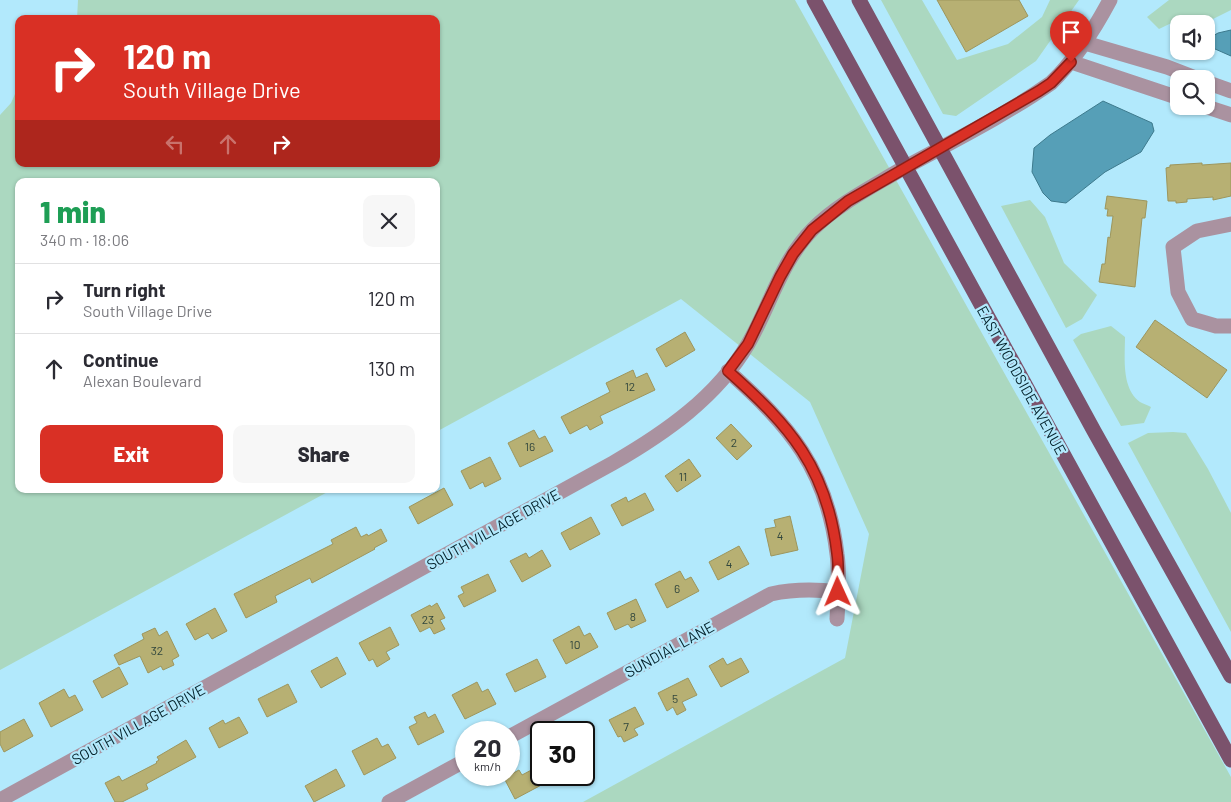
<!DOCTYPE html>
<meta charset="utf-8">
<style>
body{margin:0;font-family:Barlow,sans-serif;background:#f7f7f7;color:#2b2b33;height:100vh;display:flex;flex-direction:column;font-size:19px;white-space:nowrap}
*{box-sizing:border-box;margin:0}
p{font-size:16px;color:#7c7c81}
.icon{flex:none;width:28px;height:28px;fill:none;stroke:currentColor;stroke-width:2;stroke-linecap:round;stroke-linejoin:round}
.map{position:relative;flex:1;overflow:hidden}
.panel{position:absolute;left:15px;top:178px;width:425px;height:315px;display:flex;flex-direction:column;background:#fff;border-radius:10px;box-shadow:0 1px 4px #0004}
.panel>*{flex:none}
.top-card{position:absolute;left:15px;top:15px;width:425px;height:152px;border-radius:10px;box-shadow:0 1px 4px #0004;background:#d93025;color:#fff;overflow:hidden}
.controls{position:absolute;left:1170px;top:15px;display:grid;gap:10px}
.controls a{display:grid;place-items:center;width:45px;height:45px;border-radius:10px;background:#fff;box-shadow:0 1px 4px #0004;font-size:25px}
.speed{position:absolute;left:455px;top:721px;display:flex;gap:10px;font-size:25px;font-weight:700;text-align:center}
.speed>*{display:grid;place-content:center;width:65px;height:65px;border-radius:50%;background:#fff;box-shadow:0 1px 4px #0004;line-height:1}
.speed small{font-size:12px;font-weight:400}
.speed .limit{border:2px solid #111;border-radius:8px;background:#fff;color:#111}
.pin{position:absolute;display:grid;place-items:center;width:42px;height:42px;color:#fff;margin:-51px -21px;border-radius:50% 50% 50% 0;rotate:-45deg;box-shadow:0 0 5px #0007}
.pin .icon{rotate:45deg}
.me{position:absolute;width:55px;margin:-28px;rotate:359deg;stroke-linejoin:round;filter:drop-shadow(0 0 4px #0008)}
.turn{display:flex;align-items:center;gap:18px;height:105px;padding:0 25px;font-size:22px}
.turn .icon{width:65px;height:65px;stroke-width:2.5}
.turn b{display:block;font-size:35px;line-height:42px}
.lanes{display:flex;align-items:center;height:48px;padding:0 25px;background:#0003;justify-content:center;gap:25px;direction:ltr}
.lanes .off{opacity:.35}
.round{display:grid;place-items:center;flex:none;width:52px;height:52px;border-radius:10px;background:#f7f7f7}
.overview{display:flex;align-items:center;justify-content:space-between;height:85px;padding:0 25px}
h1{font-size:30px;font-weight:800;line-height:38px;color:#1e9e55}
.cta{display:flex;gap:10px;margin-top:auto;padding:10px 25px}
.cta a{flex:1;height:58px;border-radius:10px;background:#d93025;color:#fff;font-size:20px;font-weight:800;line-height:58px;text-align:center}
.cta a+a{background:#f7f7f7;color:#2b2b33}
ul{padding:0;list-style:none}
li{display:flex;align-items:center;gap:15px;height:70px;padding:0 25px;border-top:1px solid #e1e1e2}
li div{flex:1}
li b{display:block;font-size:19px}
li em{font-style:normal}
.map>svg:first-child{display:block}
.green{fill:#abd8c0}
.water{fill:#569fb7;stroke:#3d7a8d}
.building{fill:#b7b073;stroke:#9d965d}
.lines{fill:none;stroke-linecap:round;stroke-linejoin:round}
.minor{stroke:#aa92a0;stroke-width:15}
.major{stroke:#7b526c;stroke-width:15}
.route-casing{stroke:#8d1f18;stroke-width:12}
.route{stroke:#d93025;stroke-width:9}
.labels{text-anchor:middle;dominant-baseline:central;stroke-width:4.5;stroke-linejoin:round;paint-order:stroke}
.number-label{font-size:12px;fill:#31463d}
.street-label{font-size:15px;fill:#04222b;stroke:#b2e9fc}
</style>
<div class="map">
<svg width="1231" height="802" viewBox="0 0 1231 802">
<rect width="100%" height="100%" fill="#b2e9fc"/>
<path class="green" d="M 78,0 L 795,0 L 1231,777 L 1231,802 L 583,802 L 845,658 L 869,534 L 810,402 L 681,299 L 436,432 L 436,181 L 19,181 L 19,489 L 333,489 L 0,670 L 0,115 L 11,103 L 19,85 L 19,164 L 436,164 L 436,19 L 77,19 Z
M 881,0 L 922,0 L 957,60 L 1008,44 L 1042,17 L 1050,0 L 1079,0 L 1036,61 L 956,116 L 943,114 Z
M 1169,0 L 1231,0 L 1231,10 L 1211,20 L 1184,17 L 1159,29 L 1147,17 Z
M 1030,200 L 1045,217 L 1064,263 L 1097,295 L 1082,319 L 1066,328 L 1001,206 Z
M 1111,326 L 1125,337 C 1125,357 1121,388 1140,402 C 1143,404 1148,405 1151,407 L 1144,423 L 1121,426 L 1073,340 L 1081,334 Z
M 1173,432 L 1186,433 L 1208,469 L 1231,513 L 1231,632 L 1128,443 L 1148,433 Z"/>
<path class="water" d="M 1231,30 L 1231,56 L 1206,45 L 1206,40 L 1218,33 Z
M 1103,101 L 1152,123 L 1154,131 L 1141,152 L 1105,172 L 1066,203 L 1051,201 L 1043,193 L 1032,172 L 1034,148 L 1050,135 Z"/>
<path class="building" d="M 937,0 L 1019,0 L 1028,16 L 966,52 Z
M 1202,163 L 1202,165 L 1231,163 L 1231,196 L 1213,200 L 1213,197 L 1187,199 L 1187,202 L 1176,203 L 1176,201 L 1168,201 L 1166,168 L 1170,167 L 1170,165 Z
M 1107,196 L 1147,201 L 1145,218 L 1142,218 L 1135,287 L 1099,282 L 1102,264 L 1105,264 L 1108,237 L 1110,238 L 1113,216 L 1107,216 L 1108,209 L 1105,209 Z
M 1155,320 L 1227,370 L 1207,398 L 1136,347 Z
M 685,332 L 695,350 L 666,367 L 656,349 Z
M 633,370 L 636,378 L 647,373 L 655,390 L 600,416 L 603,423 L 590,430 L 587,425 L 570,434 L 561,417 L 610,392 L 606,383 Z
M 731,424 L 752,446 L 737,460 L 716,438 Z
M 534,430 L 539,439 L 545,436 L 553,451 L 520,467 L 508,443 Z
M 490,457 L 501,479 L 485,487 L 483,482 L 470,489 L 461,471 Z
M 689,459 L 701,476 L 677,492 L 665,476 Z
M 444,488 L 453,505 L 418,524 L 409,507 Z
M 645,493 L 654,510 L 622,526 L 611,505 L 626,497 L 628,502 Z
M 790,516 L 798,550 L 771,556 L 765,529 L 776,527 L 774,520 Z
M 591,517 L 600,534 L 570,550 L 561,533 Z
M 356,527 L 361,537 L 367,534 L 368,536 L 381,529 L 387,541 L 374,548 L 375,549 L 312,583 L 310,578 L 275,596 L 277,602 L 246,618 L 234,594 L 333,544 L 331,540 Z
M 739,546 L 749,564 L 718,580 L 709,562 Z
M 542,550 L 551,566 L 522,582 L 510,561 L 526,553 L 529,558 Z
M 680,571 L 685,580 L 691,577 L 699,591 L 667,608 L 655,584 Z
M 488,574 L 496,591 L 464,607 L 458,596 L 464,593 L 461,587 Z
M 636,599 L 646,621 L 631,628 L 628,624 L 615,630 L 607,613 Z
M 437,603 L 445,618 L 440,620 L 445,629 L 434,634 L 430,627 L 420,632 L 411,615 L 430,605 L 431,607 Z
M 215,608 L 227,631 L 212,639 L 208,633 L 195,640 L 186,624 Z
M 579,626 L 584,636 L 590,633 L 598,647 L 566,664 L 553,640 Z
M 390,627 L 399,645 L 386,652 L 390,659 L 377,667 L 373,659 L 369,661 L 359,643 Z
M 155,628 L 159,636 L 167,631 L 179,656 L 172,660 L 174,665 L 163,670 L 161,666 L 148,673 L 140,656 L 119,665 L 114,655 L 144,639 L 142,634 Z
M 337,657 L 346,674 L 321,688 L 311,671 Z
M 723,658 L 727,665 L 741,658 L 749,672 L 721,687 L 709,666 Z
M 537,659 L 546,677 L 515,692 L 506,674 Z
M 119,667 L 128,684 L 102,698 L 93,681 Z
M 688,678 L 697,695 L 682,702 L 686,710 L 677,715 L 673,707 L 667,711 L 658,693 Z
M 477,682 L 482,692 L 488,689 L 496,704 L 465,719 L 452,695 Z
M 288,684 L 297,702 L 267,717 L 258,699 Z
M 64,689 L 69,698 L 75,695 L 83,710 L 51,727 L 39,703 Z
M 635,707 L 644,724 L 634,729 L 638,735 L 624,742 L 621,736 L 618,737 L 609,720 Z
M 425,712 L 428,718 L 435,714 L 444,732 L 418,745 L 409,727 L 417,723 L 414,717 Z
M 239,717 L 248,733 L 219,748 L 209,728 L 223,720 L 225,724 Z
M 24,719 L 33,736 L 4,752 L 0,744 L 0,732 Z
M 377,738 L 382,747 L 388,744 L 396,758 L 364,775 L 352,751 Z
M 186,740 L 196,757 L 146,784 L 148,789 L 122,802 L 115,802 L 105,783 L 119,776 L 122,781 L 157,763 L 156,762 L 159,760 L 157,757 Z
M 539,766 L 541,775 L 544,775 L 547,782 L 515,799 L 504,778 L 519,770 L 522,775 Z
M 336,769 L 345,786 L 314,802 L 305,786 Z"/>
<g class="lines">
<path class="minor" d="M 1085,43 L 1167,67 L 1198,79
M 1071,62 L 1179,98
M 1206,82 L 1231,91
M 1204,106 L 1231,115
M 1231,224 L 1197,231 L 1173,247 L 1178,292 L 1192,319 L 1216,326 L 1231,326
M 728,371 C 790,426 827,469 837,554 C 840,575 838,598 837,619
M 509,737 L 771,594 C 794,589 815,589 838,592
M 0,800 L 613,463 C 665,433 717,397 748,344 C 770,306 781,261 813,229 C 838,204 870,188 900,170 C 951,142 1004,116 1051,83 C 1076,59 1094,30 1110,0
M 389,802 L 466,760"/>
<path class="major" d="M 814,0 L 1231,760
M 859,0 L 1094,431 L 1231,676"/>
</g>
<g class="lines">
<g class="route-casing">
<path id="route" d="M 838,592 C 838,579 839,566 837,553 C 827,468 790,426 728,371 L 748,344 L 780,277 L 793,254 L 812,230 L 848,201 L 1039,91 L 1051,83 L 1071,62"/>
</g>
<use href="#route" class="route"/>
</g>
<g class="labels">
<g class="number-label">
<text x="630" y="386">12</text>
<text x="734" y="442">2</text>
<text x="530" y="446">16</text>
<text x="683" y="476">11</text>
<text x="780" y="535">4</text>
<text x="729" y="563">4</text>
<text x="677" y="588">6</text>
<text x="633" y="616">8</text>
<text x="428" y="619">23</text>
<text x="575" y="644">10</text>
<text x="157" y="650">32</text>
<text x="675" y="698">5</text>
<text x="626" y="726">7</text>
</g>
<g class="street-label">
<text transform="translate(1022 380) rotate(61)">EAST WOODSIDE AVENUE</text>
<text transform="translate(493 529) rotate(-29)">SOUTH VILLAGE DRIVE</text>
<text transform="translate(669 649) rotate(-29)">SUNDIAL LANE</text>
<text transform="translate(138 724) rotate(-29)">SOUTH VILLAGE DRIVE</text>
</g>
</g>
</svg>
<div class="controls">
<a><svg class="icon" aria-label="sound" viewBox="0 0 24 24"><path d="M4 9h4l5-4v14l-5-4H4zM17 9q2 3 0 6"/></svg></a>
<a><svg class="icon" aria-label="search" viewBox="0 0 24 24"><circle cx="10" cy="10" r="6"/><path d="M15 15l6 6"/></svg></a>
</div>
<div class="speed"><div>20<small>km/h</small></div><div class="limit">30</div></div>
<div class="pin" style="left:1071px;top:62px;background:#d93025"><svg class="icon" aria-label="arrive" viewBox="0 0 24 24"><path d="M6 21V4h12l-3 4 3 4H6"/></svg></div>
<svg class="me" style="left:838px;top:592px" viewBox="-20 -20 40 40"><path d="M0-17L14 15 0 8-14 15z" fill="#d93025" stroke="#fff" stroke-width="4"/></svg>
<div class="top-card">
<div class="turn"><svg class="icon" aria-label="right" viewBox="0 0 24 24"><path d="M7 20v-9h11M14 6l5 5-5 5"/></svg><div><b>120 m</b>South Village Drive</div></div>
<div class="lanes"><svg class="icon off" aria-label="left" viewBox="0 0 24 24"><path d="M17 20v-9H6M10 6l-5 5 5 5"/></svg><svg class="icon off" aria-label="ahead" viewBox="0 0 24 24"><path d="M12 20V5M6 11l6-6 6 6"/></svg><svg class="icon" aria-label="right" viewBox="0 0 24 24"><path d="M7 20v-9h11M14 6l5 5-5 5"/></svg></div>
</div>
<section class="panel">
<div class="overview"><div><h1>1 min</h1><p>340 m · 18:06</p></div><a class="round"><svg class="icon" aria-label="close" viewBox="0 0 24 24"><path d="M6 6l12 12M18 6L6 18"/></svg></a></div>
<ul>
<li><svg class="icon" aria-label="right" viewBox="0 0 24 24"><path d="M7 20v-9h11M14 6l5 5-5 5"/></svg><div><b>Turn right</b><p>South Village Drive</p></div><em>120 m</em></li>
<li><svg class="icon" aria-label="ahead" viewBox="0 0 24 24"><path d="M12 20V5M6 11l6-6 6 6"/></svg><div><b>Continue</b><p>Alexan Boulevard</p></div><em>130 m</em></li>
</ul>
<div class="cta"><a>Exit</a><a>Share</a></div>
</section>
</div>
